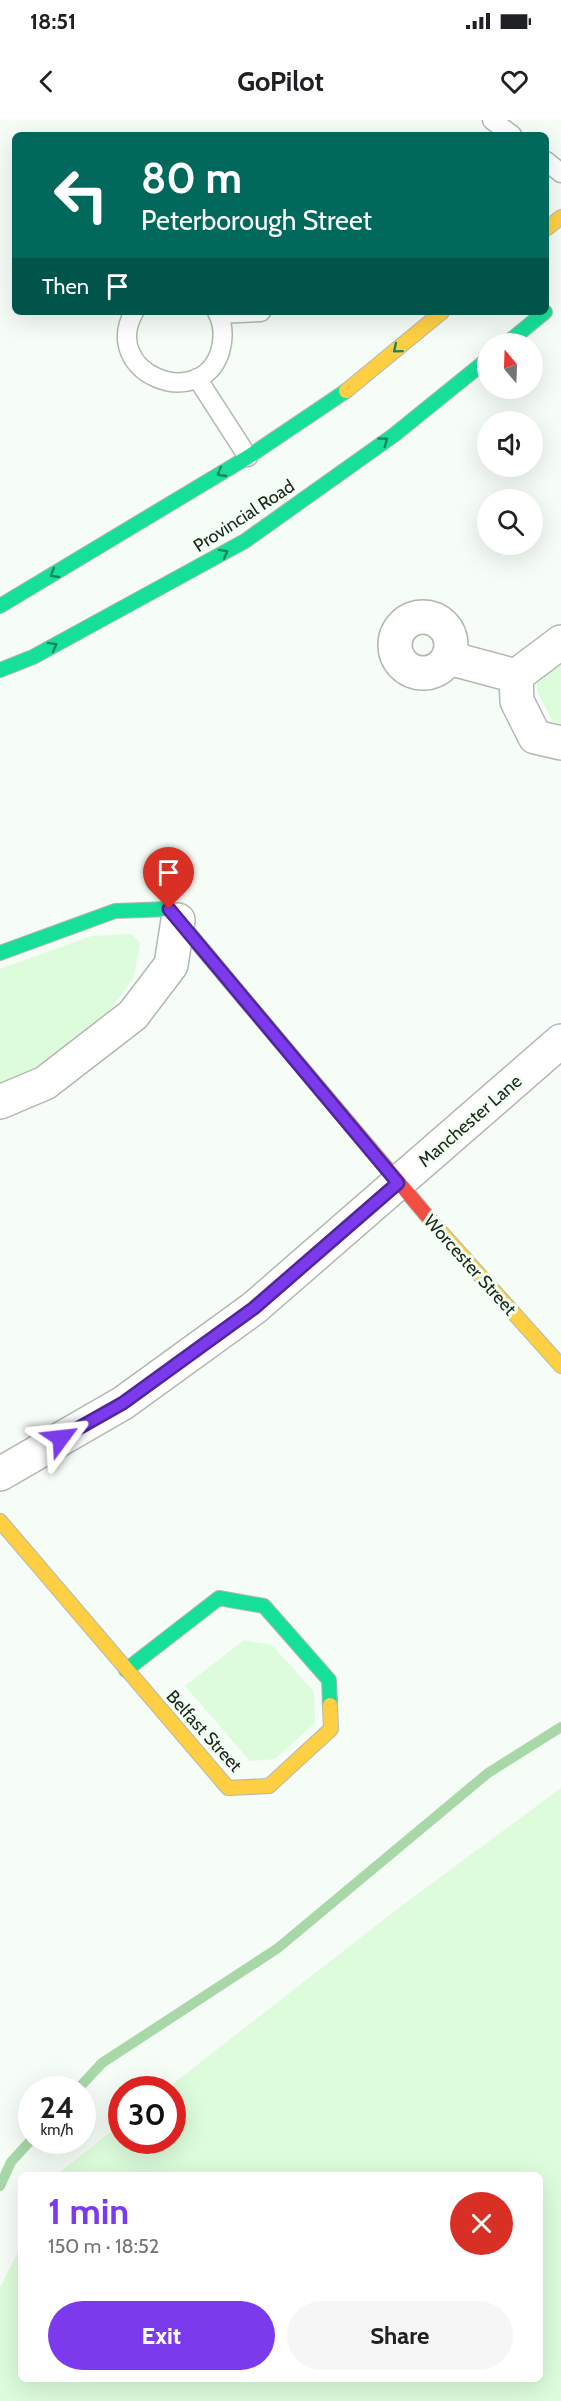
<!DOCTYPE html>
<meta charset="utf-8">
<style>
body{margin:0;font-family:Cabin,sans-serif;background:#f6f6f6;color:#202124;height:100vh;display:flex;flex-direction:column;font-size:22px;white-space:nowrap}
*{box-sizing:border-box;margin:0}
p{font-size:20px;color:#757577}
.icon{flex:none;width:33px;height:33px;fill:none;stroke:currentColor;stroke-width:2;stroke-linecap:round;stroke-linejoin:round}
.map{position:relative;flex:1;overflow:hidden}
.sheet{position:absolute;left:18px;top:2052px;width:525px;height:210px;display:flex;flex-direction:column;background:#fff;border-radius:9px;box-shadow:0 6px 24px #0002}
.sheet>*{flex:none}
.hud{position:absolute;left:12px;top:12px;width:537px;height:183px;border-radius:9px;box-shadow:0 6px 24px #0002;background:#00695c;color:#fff;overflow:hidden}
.needle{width:39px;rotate:341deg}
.tools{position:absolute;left:477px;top:213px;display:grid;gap:12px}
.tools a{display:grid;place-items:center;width:66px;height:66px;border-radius:50%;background:#fff;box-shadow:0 6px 24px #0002;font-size:30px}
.speed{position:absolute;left:18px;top:1956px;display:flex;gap:12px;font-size:30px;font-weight:700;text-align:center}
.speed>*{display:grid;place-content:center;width:78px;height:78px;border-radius:50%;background:#fff;box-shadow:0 6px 24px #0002;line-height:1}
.speed small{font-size:15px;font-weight:400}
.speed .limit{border:9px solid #d22;background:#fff;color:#111}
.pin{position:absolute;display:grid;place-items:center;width:51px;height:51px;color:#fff;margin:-62px -26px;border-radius:50% 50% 50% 0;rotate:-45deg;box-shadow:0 0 6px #0007}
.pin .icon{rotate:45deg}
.me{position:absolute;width:66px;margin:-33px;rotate:60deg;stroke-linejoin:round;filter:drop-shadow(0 0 4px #0008)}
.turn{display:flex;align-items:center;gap:21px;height:126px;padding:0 30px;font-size:27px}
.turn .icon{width:78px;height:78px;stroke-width:2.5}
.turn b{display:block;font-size:42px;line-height:51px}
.then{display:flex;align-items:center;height:57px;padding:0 30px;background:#0003;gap:12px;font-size:22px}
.round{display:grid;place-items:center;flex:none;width:63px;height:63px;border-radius:32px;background:#f6f6f6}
.summary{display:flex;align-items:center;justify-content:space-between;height:102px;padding:0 30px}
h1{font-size:36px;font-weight:700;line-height:45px;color:#7c3aed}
.cta{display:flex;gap:12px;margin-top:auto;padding:12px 30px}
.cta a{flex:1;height:69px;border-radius:36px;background:#7c3aed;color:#fff;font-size:24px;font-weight:700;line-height:69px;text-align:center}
.cta a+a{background:#f6f6f6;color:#202124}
.status{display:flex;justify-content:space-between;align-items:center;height:42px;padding:0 30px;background:#fff;direction:ltr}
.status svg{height:16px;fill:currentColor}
header{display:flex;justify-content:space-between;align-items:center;height:78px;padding:0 30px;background:#fff;font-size:27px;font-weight:700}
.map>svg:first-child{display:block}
.green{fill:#dcfcdb}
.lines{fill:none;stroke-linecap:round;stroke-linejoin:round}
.stream{stroke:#a8d7a8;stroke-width:10}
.lane-casing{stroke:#b1b8b0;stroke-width:21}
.street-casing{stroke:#b1b8b0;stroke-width:36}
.fast-casing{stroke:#b1b8b0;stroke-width:16}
.slow-casing{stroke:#b1b8b0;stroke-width:16}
.jam-casing{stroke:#b1b8b0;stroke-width:16}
.lane{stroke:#fefffe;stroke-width:18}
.street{stroke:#fefffe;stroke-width:33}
.fast{stroke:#16e098;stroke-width:14}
.slow{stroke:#ffcf43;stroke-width:14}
.jam{stroke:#f24e42;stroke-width:14}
.oneway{stroke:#1a845a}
.route-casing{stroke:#51269a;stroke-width:15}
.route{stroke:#7c3aed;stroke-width:10}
.labels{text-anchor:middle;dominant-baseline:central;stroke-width:6;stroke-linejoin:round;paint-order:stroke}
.street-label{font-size:18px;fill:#1d271c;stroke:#f4fff3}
</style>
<div class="status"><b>18:51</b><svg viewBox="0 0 49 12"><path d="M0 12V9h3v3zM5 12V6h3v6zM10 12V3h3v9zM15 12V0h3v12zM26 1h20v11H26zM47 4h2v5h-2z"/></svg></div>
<header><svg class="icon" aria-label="back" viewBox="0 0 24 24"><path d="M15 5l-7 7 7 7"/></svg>GoPilot<svg class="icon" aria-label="heart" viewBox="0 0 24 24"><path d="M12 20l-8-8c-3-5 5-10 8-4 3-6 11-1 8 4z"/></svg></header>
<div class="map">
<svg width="561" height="2281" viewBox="0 0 561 2281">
<rect width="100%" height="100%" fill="#f6fcf6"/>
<path class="green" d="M 561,531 L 561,604 L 553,602 L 537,571 L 537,550 Z
M 132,814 L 140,823 L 134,857 L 106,895 L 38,946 L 0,963 L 0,849 L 92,816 Z
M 244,1520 L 272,1525 L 314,1572 L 315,1603 L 275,1639 L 250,1641 L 185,1566 Z
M 561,1668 L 561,2281 L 0,2281 L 0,2168 L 21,2126 L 21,2259 L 540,2259 L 540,2055 L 56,2055 L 121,2004 L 122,2020 L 172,2020 L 172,1970 L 166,1969 L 400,1787 Z"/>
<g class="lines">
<path class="stream" d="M 77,1970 L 102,1943 L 278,1828 L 488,1653 L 561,1607
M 0,2066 L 11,2042 L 32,2019"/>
<g class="lane-casing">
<path id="lane" d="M 492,0 L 512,15
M 546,41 L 561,53
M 134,192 C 100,253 200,293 220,232 C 224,218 224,205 217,192
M 218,194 L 261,192
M 197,258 L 248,337"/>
</g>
<g class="street-casing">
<path id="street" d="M395 525a28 28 0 1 1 56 0a28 28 0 1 1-56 0Z
M 449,538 L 516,556
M 516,556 L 517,581 L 535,617 L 561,623
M 516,556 L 561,522
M 0,982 L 45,963 L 133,895 L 171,845 L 178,800
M 0,1354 L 123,1283 L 254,1188 L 561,921"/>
</g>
<g class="fast-casing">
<path id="fast" d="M 506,224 L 545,192
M 0,486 L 248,337 L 346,271
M 0,550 L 33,537 L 245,421 L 394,315 L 488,239
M 0,833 L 115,791 L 169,789 L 245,880
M 126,1550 L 219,1478 L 264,1486 L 329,1560 L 330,1585"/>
</g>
<g class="slow-casing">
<path id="slow" d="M 546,109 L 561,97
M 346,271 L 442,192
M 433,1103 L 561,1246
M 0,1401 L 228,1668 L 269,1666 L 331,1609 L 330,1585"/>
</g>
<g class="jam-casing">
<path id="jam" d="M 245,880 L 433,1103"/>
</g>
<use href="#lane" class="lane"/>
<use href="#street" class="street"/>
<use href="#fast" class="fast"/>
<use href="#slow" class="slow"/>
<use href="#jam" class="jam"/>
</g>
<defs><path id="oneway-chevron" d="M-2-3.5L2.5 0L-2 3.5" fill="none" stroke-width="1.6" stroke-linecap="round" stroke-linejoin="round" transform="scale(1.5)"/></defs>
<g class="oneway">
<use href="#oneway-chevron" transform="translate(397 229) rotate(140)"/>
<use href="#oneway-chevron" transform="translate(384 321) rotate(-36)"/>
<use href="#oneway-chevron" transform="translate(221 353) rotate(149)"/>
<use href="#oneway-chevron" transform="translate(224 433) rotate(-29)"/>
<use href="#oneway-chevron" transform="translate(54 454) rotate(149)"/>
<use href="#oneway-chevron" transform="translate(53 526) rotate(-29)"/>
</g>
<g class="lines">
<g class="route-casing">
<path id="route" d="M 61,1318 L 123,1283 L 254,1188 L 398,1063 L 169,789"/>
</g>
<use href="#route" class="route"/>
</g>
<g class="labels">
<g class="street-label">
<text transform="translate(244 396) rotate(-33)">Provincial Road</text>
<text transform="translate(470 1001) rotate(-41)">Manchester Lane</text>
<text transform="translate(470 1145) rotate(48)">Worcester Street</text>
<text transform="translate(204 1611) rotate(48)">Belfast Street</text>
</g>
</g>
</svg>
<div class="tools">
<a><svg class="needle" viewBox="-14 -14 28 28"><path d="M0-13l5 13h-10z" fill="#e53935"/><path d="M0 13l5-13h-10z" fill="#757577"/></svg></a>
<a><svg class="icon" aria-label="sound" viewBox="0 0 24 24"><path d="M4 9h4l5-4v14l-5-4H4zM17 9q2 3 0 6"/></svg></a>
<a><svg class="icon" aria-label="search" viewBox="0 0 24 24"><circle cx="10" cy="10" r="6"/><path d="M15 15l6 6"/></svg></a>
</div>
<div class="speed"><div>24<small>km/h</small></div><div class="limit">30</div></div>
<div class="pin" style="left:169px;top:789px;background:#d93025"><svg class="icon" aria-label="arrive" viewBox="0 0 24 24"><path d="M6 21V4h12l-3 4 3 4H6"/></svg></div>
<svg class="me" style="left:61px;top:1318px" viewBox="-20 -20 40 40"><path d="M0-17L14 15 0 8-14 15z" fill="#7c3aed" stroke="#fff" stroke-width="4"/></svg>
<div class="hud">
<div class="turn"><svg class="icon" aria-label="left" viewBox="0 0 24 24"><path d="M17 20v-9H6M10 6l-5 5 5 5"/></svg><div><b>80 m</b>Peterborough Street</div></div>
<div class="then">Then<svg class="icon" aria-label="arrive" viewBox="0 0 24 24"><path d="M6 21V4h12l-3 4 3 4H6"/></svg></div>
</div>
<section class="sheet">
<div class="summary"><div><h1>1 min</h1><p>150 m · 18:52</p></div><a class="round" style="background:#d93025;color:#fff"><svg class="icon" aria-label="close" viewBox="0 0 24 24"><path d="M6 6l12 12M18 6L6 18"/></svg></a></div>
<div class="cta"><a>Exit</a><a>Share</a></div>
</section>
</div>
